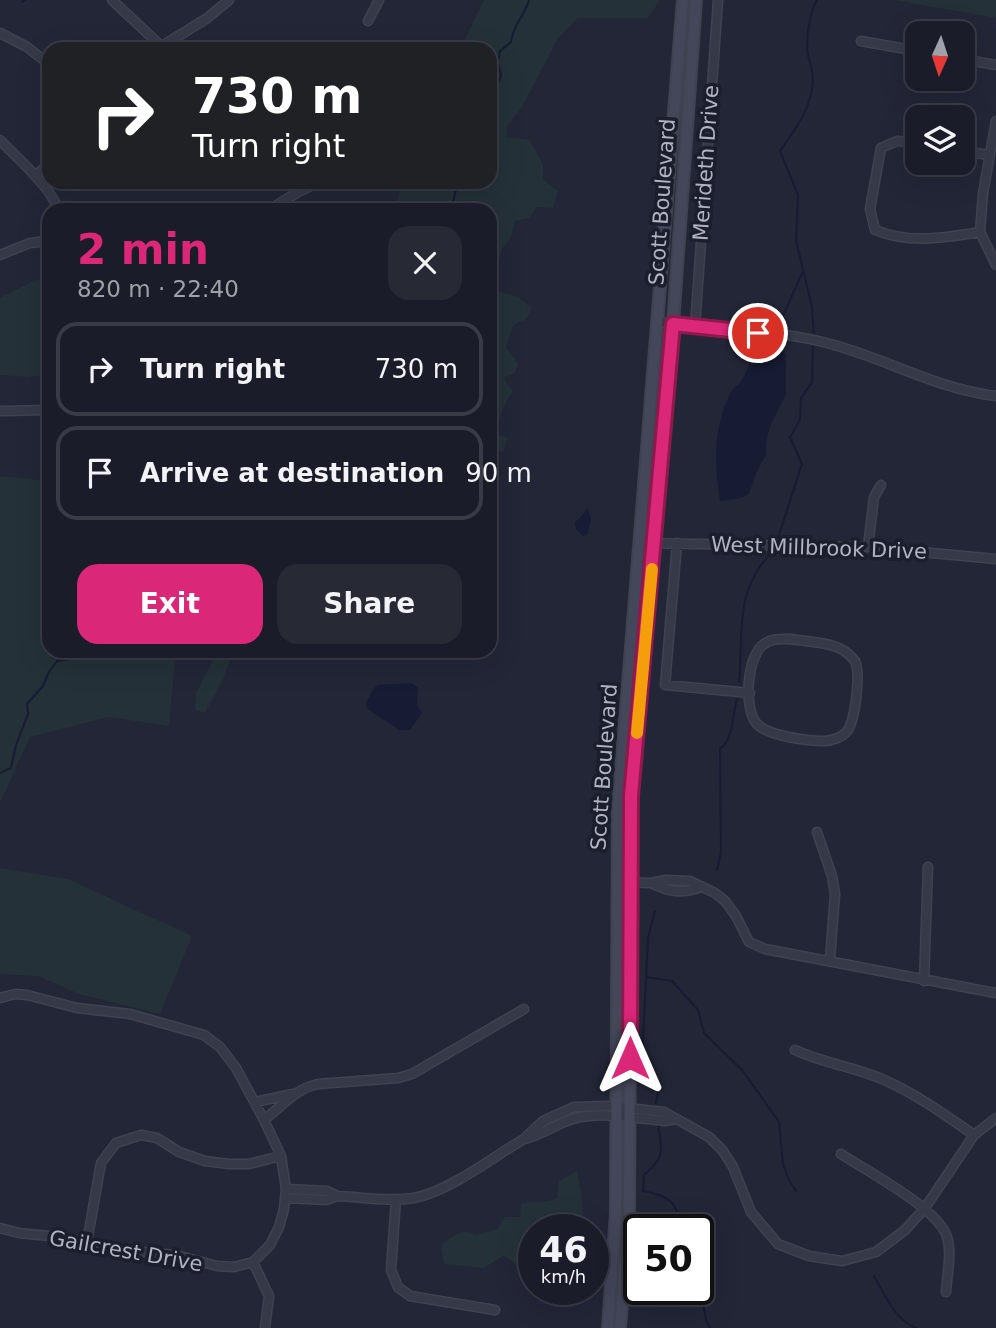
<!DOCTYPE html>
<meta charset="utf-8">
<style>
body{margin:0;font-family:"DejaVu Sans",sans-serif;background:#272935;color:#f1f3f6;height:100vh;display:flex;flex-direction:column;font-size:26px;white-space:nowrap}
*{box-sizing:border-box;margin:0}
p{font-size:23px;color:#9fa1a8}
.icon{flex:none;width:38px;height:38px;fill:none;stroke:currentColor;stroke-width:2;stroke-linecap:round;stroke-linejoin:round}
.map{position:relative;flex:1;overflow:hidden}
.sheet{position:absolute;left:42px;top:203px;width:455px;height:455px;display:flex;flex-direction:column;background:#1a1c29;border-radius:21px;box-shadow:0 7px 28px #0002,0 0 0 2px #383a46}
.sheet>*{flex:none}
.guide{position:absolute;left:42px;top:42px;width:455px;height:147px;border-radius:21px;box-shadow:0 7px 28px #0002,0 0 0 2px #383a46;background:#202124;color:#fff;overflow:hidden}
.needle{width:46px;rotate:183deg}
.tools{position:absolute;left:905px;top:21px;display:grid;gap:14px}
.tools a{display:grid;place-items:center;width:70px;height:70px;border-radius:14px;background:#1a1c29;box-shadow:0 7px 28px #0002,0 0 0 2px #383a46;font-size:35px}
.speed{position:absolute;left:518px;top:1214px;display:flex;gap:14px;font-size:35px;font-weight:700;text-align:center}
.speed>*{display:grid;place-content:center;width:91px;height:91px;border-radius:50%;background:#1a1c29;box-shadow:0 7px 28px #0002,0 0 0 2px #383a46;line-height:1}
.speed small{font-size:18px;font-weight:400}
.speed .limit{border:4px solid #111;border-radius:10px;background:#fff;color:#111}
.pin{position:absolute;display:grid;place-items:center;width:60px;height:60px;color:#fff;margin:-30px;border:4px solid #fff;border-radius:50%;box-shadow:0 2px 7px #0007}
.me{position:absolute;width:77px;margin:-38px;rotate:0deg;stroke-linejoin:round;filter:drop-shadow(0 0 5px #0008)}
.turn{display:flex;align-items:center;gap:24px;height:147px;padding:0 35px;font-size:32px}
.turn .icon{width:91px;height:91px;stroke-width:2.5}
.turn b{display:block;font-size:49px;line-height:60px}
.round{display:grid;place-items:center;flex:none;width:74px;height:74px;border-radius:21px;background:#272935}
.summary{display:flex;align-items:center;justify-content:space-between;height:119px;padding:0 35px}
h1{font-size:42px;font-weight:700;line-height:52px;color:#db2777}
.action{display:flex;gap:14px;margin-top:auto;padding:14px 35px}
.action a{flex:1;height:80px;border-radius:21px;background:#db2777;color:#fff;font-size:28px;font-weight:700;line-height:80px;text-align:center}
.action a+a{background:#272935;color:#f1f3f6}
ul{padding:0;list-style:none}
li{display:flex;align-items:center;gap:21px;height:94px;margin:0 14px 10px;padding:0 21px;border:4px solid #383a46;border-radius:21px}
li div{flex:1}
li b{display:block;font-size:26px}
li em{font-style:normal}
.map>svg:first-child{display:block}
.green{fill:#243138}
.water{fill:#171b33}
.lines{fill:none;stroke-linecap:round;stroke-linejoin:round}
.stream{stroke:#171b33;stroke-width:2}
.street-casing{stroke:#3f4251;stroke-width:11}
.secondary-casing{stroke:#3f4251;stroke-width:14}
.street{stroke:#363948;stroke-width:8}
.secondary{stroke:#44475a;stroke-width:10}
.route-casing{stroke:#8e194d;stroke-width:18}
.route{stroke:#db2777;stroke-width:12}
.slow{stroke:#f59e0b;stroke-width:12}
.labels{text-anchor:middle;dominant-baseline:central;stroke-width:7;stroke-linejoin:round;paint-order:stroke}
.street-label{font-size:21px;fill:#b1b3c4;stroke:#1b1e2c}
</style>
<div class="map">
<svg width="996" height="1328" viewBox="0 0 996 1328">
<rect width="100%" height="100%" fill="#232637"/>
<path class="green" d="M 484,0 L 660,0 L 648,18 L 578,18 L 558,38 L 522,107 L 507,126 L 507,137 L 530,140 L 543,165 L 543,180 L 558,191 L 553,208 L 537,207 L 529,218 L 515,221 L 511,237 L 501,250 L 494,290 L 518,297 L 532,308 L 526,319 L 513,325 L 506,347 L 518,364 L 515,373 L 503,378 L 513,391 L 506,402 L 494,433 L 508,438 L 503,452 L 490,450 L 490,210 L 373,210 L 396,203 L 402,184 L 406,185 L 406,182 L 490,182 L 490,49 L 460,49 Z
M 894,0 L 996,0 L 996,18 Z
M 49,278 L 49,374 L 28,377 L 0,375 L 0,298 L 35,280 Z
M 49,470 L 49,651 L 187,651 L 181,659 L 175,661 L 169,726 L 109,717 L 30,737 L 0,803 L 0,476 L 40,480 Z
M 218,651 L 233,651 L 224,677 L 205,713 L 195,710 L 196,693 Z
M 0,868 L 68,879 L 192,936 L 160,1014 L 79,994 L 38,976 L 0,974 Z
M 577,1171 L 583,1206 L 582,1221 L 587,1222 L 585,1230 L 534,1230 L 534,1273 L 528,1274 L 504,1255 L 484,1268 L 444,1264 L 441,1246 C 451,1236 462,1227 476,1235 L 498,1229 L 505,1217 L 520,1217 L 521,1204 C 535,1199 545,1204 557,1198 L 559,1181 Z"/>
<path class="water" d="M 760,346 L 775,346 L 786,354 L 786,394 L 770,426 L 766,443 L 766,455 L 756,473 L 749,493 L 742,498 L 720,501 C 714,463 713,427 731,392 C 734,387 739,385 742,380 C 749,368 751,356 760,346 Z
M 588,508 L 591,519 L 587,535 L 583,536 L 576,529 L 575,523 Z
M 411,683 L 418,688 L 417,705 L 422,713 L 410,730 L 399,730 L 368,709 L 366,703 L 374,688 L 379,685 Z"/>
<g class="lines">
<path class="stream" d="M 22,2 L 25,0
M 490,97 L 494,95 L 501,75 L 498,63 L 500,51 L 511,42 C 512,27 525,15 529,0
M 451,210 L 458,182
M 778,327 L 803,271
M 814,335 L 812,307 L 796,240 L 798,195 L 780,151 C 796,128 812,108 813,79 C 813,68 807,58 807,47 C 807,34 810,11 817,0
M 777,541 L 802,464 L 790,437 L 800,420 L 801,398 L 812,382 L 813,346
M 739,682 C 744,631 733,590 774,550
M 0,773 L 11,768 L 16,745 L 28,714 L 27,704 L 43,686 L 49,672 L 57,661 L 77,658 L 91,651
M 717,870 L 721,852 L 720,749 C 734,738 732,715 737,699
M 655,911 L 648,938 L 642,1061 L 658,1092 L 656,1103
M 646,977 L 672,981 L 683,993 L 698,1010 L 704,1033 L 743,1071 L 779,1122 L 783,1164 L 789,1180 L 796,1191
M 658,1125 C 662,1152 666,1156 644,1175 L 643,1191 C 673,1197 674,1201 684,1230
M 698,1276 L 706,1320 L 710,1328
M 874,1276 C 885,1295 895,1320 916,1328"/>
<g class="street-casing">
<path id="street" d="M 112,0 L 161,46
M 368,21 L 379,0
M 0,33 L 27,47 L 49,64
M 861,41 L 917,51
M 157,49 L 206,19 L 229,0
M 962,59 L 996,65
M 996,121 L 983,193 L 980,232 L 996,265
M 0,140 C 20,161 47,183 59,210
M 917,143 L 897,141 L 881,148 L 870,209 L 875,230 C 909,244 944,238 980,232
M 962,151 L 989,155
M 35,176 L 49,164
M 269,210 L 298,192 L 319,182
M 0,255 L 30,243 L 49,241
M 659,322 C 713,330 770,329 823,342 C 882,356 935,389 996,396
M 695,327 L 718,0
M 0,411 L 49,410
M 641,543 L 868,547 L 996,559
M 677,543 L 665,685 L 750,693
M 868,547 L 874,497 L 881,485
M 790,639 C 808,642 834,642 847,653 C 849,654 854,660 855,661 C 861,673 855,719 848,730 C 843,737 832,741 824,741 C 808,741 768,736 757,724 C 743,709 747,655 764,644 C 772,638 781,639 790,639 Z
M 817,832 L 832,876 L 835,894 L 830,960
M 625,882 L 651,883 L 666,880 L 690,881 L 715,893 L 725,901 L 736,916 L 749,942 L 765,949 L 996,993
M 651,883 C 668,892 682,894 701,887
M 924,981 L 928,867
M 0,998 L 15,994 L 27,995 L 77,1008 L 130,1014 L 204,1035 L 220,1047 L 236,1068 L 264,1120 L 281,1156 L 286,1189 L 284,1209 L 279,1227 L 270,1245 L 253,1262 L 234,1267 L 217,1266 L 176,1255 L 123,1250 L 60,1237 L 19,1233 L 0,1228
M 795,1050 C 823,1063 854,1067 882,1079 C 915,1093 945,1115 974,1135
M 255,1102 L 293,1094
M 264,1120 C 282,1106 295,1089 318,1084 L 398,1078 L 412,1074 L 524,1009
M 524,1139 C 544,1135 560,1120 581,1117 C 607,1112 639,1119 665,1121 L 676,1119
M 841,1154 C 867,1171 939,1209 947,1237 C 952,1253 947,1275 946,1292
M 286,1189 L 327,1191 L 337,1196
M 285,1198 L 326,1200 L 337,1196 C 362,1197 389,1202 414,1198 C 448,1192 493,1157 524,1139 L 543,1121 L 574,1107 L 608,1106 L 664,1112 L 709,1137 L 723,1151 L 733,1167 L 751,1212 L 778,1244 L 809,1256 L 842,1261 L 876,1252 L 905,1230 L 925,1208 L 974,1135 L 996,1118
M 396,1199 L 391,1270 L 398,1287 L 410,1296 L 495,1310
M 87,1242 L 101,1163 L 116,1143 L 141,1135 L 157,1138 L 179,1152 L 205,1161 L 229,1164 L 249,1164 L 281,1156
M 253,1262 L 269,1296 L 265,1328"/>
</g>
<g class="secondary-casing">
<path id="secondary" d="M 608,1328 L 616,1213 L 618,809 L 683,0
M 620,1328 L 629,1215 L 631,796 L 673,324 L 696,0"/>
</g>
<use href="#street" class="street"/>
<use href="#secondary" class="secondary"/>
</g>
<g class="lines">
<g class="route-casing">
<path id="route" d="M 630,1058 L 631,796 L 673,324 L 758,333"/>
</g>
<use href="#route" class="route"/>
<path class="slow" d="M 637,733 L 652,569"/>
</g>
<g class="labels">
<g class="street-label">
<text transform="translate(706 163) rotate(-86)">Merideth Drive</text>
<text transform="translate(662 202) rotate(-86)">Scott Boulevard</text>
<text transform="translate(819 548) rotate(2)">West Millbrook Drive</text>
<text transform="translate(604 767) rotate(-86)">Scott Boulevard</text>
<text transform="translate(126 1251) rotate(10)">Gailcrest Drive</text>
</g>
</g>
</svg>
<div class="tools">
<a><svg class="needle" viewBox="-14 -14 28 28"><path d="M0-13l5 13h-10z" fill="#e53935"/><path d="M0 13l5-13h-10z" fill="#9fa1a8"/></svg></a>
<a><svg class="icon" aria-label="layers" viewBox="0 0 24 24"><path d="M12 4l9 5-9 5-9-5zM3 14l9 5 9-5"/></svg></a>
</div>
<div class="speed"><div>46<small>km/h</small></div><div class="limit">50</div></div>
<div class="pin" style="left:758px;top:333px;background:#d93025"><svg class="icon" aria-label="arrive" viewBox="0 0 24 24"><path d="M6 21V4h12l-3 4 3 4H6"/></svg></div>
<svg class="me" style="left:630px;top:1058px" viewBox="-20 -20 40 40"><path d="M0-17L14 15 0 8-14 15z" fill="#db2777" stroke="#fff" stroke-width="4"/></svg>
<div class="guide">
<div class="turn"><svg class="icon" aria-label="right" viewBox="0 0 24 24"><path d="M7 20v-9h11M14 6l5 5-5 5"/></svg><div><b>730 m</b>Turn right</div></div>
</div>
<section class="sheet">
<div class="summary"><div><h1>2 min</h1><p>820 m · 22:40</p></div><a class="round"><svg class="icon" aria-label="close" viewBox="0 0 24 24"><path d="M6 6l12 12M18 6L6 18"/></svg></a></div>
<ul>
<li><svg class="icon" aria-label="right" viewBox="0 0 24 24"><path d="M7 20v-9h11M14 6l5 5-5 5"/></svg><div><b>Turn right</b></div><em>730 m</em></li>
<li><svg class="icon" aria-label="arrive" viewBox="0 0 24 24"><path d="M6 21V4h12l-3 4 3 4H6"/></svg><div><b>Arrive at destination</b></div><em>90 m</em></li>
</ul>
<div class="action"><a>Exit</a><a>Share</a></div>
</section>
</div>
